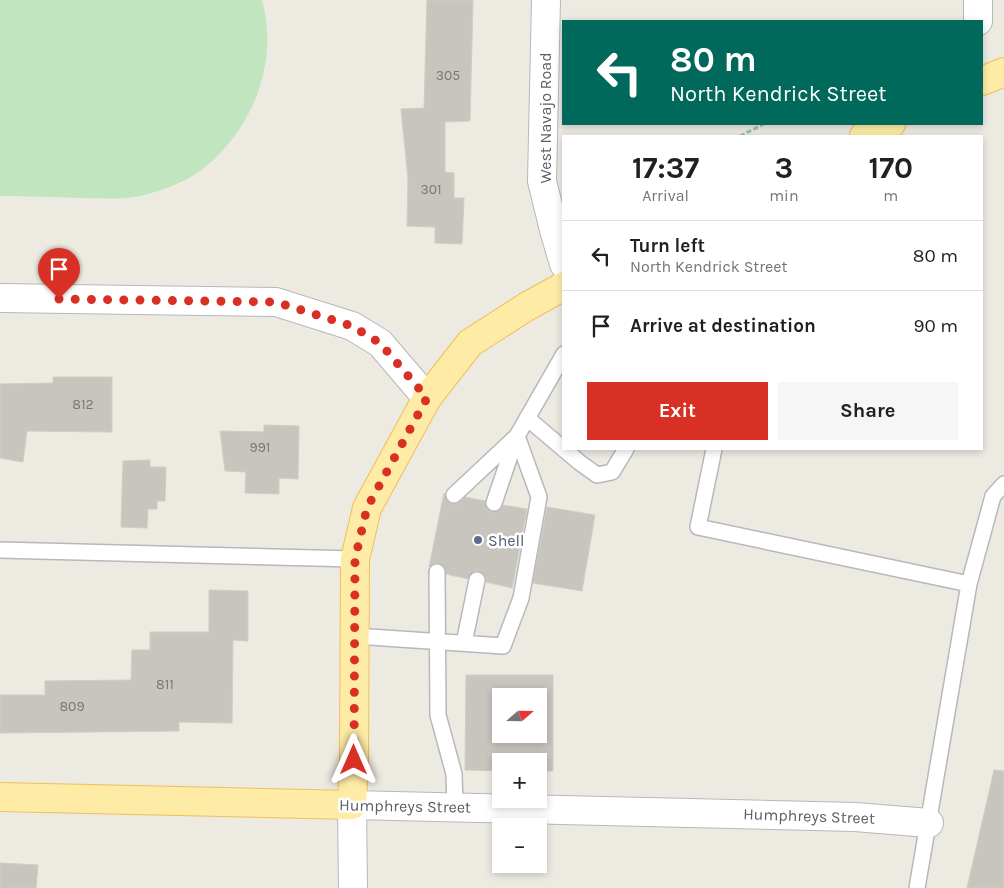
<!DOCTYPE html>
<meta charset="utf-8">
<style>
body{margin:0;font-family:Karla,sans-serif;background:#f6f6f6;color:#202124;height:100vh;display:flex;flex-direction:column;font-size:19px;white-space:nowrap}
*{box-sizing:border-box;margin:0}
p{font-size:16px;color:#757577}
.icon{flex:none;width:28px;height:28px;fill:none;stroke:currentColor;stroke-width:2;stroke-linecap:round;stroke-linejoin:round}
.map{position:relative;flex:1;overflow:hidden}
.drawer{position:absolute;left:562px;top:135px;width:421px;height:315px;display:flex;flex-direction:column;background:#fff;border-radius:0px;box-shadow:0 2px 8px #0003}
.drawer>*{flex:none}
.guide{position:absolute;left:562px;top:20px;width:421px;height:105px;border-radius:0px;box-shadow:0 2px 8px #0003;background:#00695c;color:#fff;overflow:hidden}
.needle{width:32px;rotate:70deg}
.fabs{position:absolute;left:492px;top:688px;display:grid;gap:10px}
.fabs a{display:grid;place-items:center;width:55px;height:55px;border-radius:0px;background:#fff;box-shadow:0 2px 8px #0003;font-size:25px}
.pin{position:absolute;display:grid;place-items:center;width:42px;height:42px;color:#fff;margin:-51px -21px;border-radius:50% 50% 50% 0;rotate:-45deg;box-shadow:0 0 5px #0007}
.pin .icon{rotate:45deg}
.me{position:absolute;width:55px;margin:-28px;rotate:0deg;stroke-linejoin:round;filter:drop-shadow(0 0 4px #0008)}
.turn{display:flex;align-items:center;gap:18px;height:105px;padding:0 25px;font-size:22px}
.turn .icon{width:65px;height:65px;stroke-width:2.5}
.turn b{display:block;font-size:35px;line-height:42px}
.eta{display:flex;justify-content:space-evenly;align-items:center;height:85px;text-align:center}
.eta b{font-size:30px;font-weight:700;line-height:35px}
.cta{display:flex;gap:10px;margin-top:auto;padding:10px 25px}
.cta a{flex:1;height:58px;border-radius:0px;background:#d93025;color:#fff;font-size:20px;font-weight:700;line-height:58px;text-align:center}
.cta a+a{background:#f6f6f6;color:#202124}
ul{padding:0;list-style:none}
li{display:flex;align-items:center;gap:15px;height:70px;padding:0 25px;border-top:1px solid #e0e0e0}
li div{flex:1}
li b{display:block;font-size:19px}
li em{font-style:normal}
.map>svg:first-child{display:block}
.green{fill:#c0e5bf}
.building{fill:#c8c5bf;stroke:#d2ccc1;fill-rule:evenodd}
.lines{fill:none;stroke-linecap:round;stroke-linejoin:round}
.service-casing{stroke:#b5b8bd;stroke-width:18}
.minor-casing{stroke:#b5b8bd;stroke-width:30}
.tertiary-casing{stroke:#b5b8bd;stroke-width:30}
.primary-casing{stroke:#efbf59;stroke-width:30}
.path{stroke:#98c5a3;stroke-width:3;stroke-dasharray:5 2.5;stroke-linecap:butt}
.service{stroke:#fff;stroke-width:15}
.minor{stroke:#fff;stroke-width:28}
.tertiary{stroke:#fff;stroke-width:28}
.primary{stroke:#feeca6;stroke-width:28}
.route{stroke:#d93025;stroke-width:9;stroke-dasharray:0 16.2}
.service-dot{fill:#5c6f8a;stroke:#fff;stroke-width:2}
.labels{text-anchor:middle;dominant-baseline:central;stroke-width:5;stroke-linejoin:round;paint-order:stroke}
.number-label{font-size:14px;fill:#76787a}
.street-label{font-size:16px;fill:#5a5f63;stroke:#fff}
.service-label{font-size:16px;fill:#4e5e75;stroke:#fff;text-anchor:start}
</style>
<div class="map">
<svg width="1004" height="888" viewBox="0 0 1004 888">
<rect width="100%" height="100%" fill="#edeae2"/>
<path class="green" d="M 0,0 L 262,0 C 280,63 251,133 200,171 C 183,183 161,191 140,196 C 121,200 100,198 80,198 C 53,197 27,196 0,196 Z"/>
<path class="building" d="M 427,0 L 473,0 L 470,121 L 445,122 L 445,172 L 454,173 L 454,198 L 464,198 L 462,244 L 435,243 L 435,227 L 407,226 L 408,179 L 401,109 L 424,108 Z
M 53,377 L 112,377 L 112,432 L 27,431 L 23,462 L 0,458 L 0,384 L 53,383 Z
M 264,425 L 299,426 L 298,479 L 279,478 L 279,494 L 245,493 L 246,472 L 225,471 L 220,431 L 264,432 Z
M 150,460 L 150,467 L 166,467 L 165,501 L 157,501 L 157,509 L 148,509 L 147,528 L 121,527 L 123,461 Z
M 444,493 L 447,501 L 452,504 L 457,504 L 465,497 L 485,501 L 487,509 L 491,512 L 500,510 L 503,505 L 527,509 L 512,588 L 486,582 L 486,577 L 479,571 L 474,571 L 468,579 L 446,574 L 445,568 L 441,564 L 433,564 L 429,567 Z
M 547,507 L 595,515 L 582,591 L 533,583 Z
M 209,590 L 248,591 L 248,641 L 233,640 L 232,723 L 179,722 L 179,731 L 0,733 L 0,695 L 45,695 L 45,681 L 131,680 L 132,650 L 150,650 L 150,632 L 209,632 Z
M 466,675 L 553,675 L 553,771 L 539,771 L 539,761 L 501,761 L 501,771 L 465,770 ZM 501,696 L 539,696 L 539,734 L 501,734 Z
M 994,770 L 1004,771 L 1004,888 L 967,888 Z
M 0,863 L 38,865 L 36,888 L 0,888 Z"/>
<g class="lines">
<g class="service-casing">
<path id="service" d="M 527,418 L 579,462 L 597,475 L 612,472 L 626,449
M 714,449 L 698,527 L 969,584
M 454,495 L 517,436
M 494,503 L 516,438
M 0,550 L 355,559
M 437,572 L 438,715 L 454,774 L 455,807
M 355,636 L 503,646 L 521,598 L 539,497 L 517,436 L 564,354
M 464,643 L 477,580
M 917,888 L 969,584 L 993,496 L 1004,484"/>
</g>
<g class="minor-casing">
<path id="minor" d="M 978,21 L 978,0
M 0,298 L 276,302 L 352,326 L 380,343 L 427,398
M 352,805 L 855,817 L 929,823"/>
</g>
<g class="tertiary-casing">
<path id="tertiary" d="M 546,0 L 542,181 L 554,230 L 564,264
M 352,805 L 353,888"/>
</g>
<g class="primary-casing">
<path id="primary" d="M 982,81 L 1004,72
M 864,136 L 891,124
M 0,797 L 352,805 L 354,760 L 355,559 L 367,508 L 427,398 L 470,343 L 526,307 L 564,286"/>
</g>
<path class="path" d="M 740,136 L 764,124"/>
<use href="#service" class="service"/>
<use href="#minor" class="minor"/>
<use href="#tertiary" class="tertiary"/>
<use href="#primary" class="primary"/>
</g>
<g class="lines">
<path class="route" d="M 59,299 L 276,302 L 352,326 L 380,343 L 427,398 L 367,508 L 355,559 L 354,760"/>
</g>
<circle class="service-dot" cx="478" cy="540" r="5"/>
<g class="labels">
<g class="number-label">
<text x="448" y="75">305</text>
<text x="431" y="189">301</text>
<text x="83" y="404">812</text>
<text x="260" y="447">991</text>
<text x="165" y="684">811</text>
<text x="72" y="706">809</text>
</g>
<g class="street-label">
<text transform="translate(545 118) rotate(-90)">West Navajo Road</text>
<text transform="translate(405 806) rotate(1)">Humphreys Street</text>
<text transform="translate(809 816) rotate(2)">Humphreys Street</text>
</g>
<g class="service-label">
<text x="488" y="540">Shell</text>
</g>
</g>
</svg>
<div class="fabs">
<a><svg class="needle" viewBox="-14 -14 28 28"><path d="M0-13l5 13h-10z" fill="#e53935"/><path d="M0 13l5-13h-10z" fill="#757577"/></svg></a>
<a>+</a>
<a>−</a>
</div>
<div class="pin" style="left:59px;top:299px;background:#d93025"><svg class="icon" aria-label="arrive" viewBox="0 0 24 24"><path d="M6 21V4h12l-3 4 3 4H6"/></svg></div>
<svg class="me" style="left:354px;top:760px" viewBox="-20 -20 40 40"><path d="M0-17L14 15 0 8-14 15z" fill="#d93025" stroke="#fff" stroke-width="4"/></svg>
<div class="guide">
<div class="turn"><svg class="icon" aria-label="left" viewBox="0 0 24 24"><path d="M17 20v-9H6M10 6l-5 5 5 5"/></svg><div><b>80 m</b>North Kendrick Street</div></div>
</div>
<section class="drawer">
<div class="eta">
<div><b>17:37</b><p>Arrival</p></div>
<div><b>3</b><p>min</p></div>
<div><b>170</b><p>m</p></div>
</div>
<ul>
<li><svg class="icon" aria-label="left" viewBox="0 0 24 24"><path d="M17 20v-9H6M10 6l-5 5 5 5"/></svg><div><b>Turn left</b><p>North Kendrick Street</p></div><em>80 m</em></li>
<li><svg class="icon" aria-label="arrive" viewBox="0 0 24 24"><path d="M6 21V4h12l-3 4 3 4H6"/></svg><div><b>Arrive at destination</b></div><em>90 m</em></li>
</ul>
<div class="cta"><a>Exit</a><a>Share</a></div>
</section>
</div>
